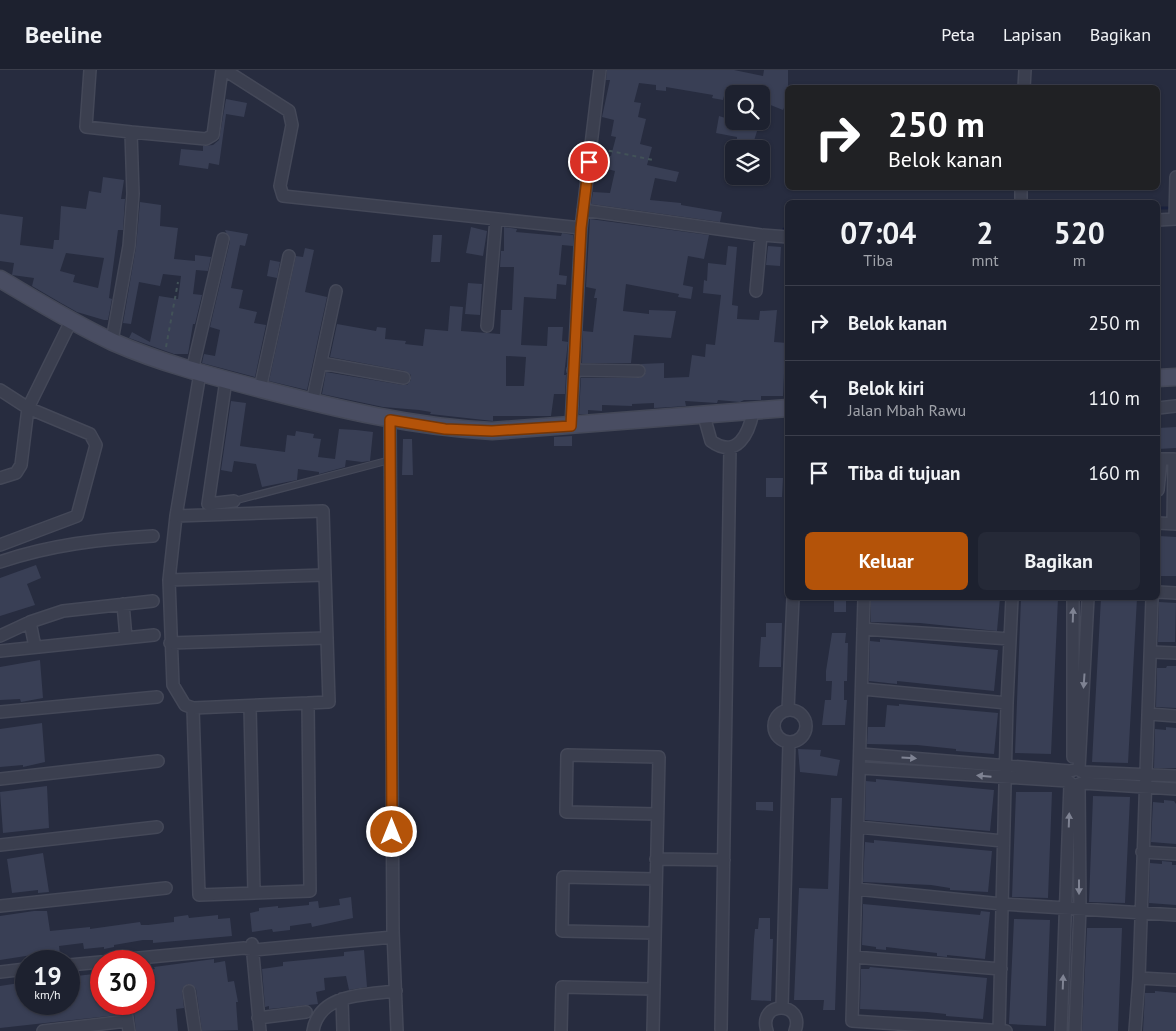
<!DOCTYPE html>
<html lang="id">
<style>
body{margin:0;font-family:"PT Sans",sans-serif;background:#252937;color:#f1f3f6;height:100vh;display:flex;flex-direction:column;font-size:19px;white-space:nowrap}
*{box-sizing:border-box;margin:0}
p{font-size:16px;color:#a0a3aa}
.icon{flex:none;width:28px;height:28px;fill:none;stroke:currentColor;stroke-width:2;stroke-linecap:round;stroke-linejoin:round}
.map{position:relative;flex:1;overflow:hidden}
.sheet{position:absolute;left:785px;top:130px;width:375px;height:400px;display:flex;flex-direction:column;background:#1d212f;border-radius:8px;box-shadow:0 1px 4px #0004,0 0 0 1px #3b3e4b}
.sheet>*{flex:none}
.guide{position:absolute;left:785px;top:15px;width:375px;height:105px;border-radius:8px;box-shadow:0 1px 4px #0004,0 0 0 1px #3b3e4b;background:#202124;color:#fff;overflow:hidden}
.tools{position:absolute;left:725px;top:15px;display:grid;gap:10px}
.tools a{display:grid;place-items:center;width:45px;height:45px;border-radius:8px;background:#1d212f;box-shadow:0 1px 4px #0004,0 0 0 1px #3b3e4b;font-size:25px}
.speed{position:absolute;left:15px;top:880px;display:flex;gap:10px;font-size:25px;font-weight:700;text-align:center}
.speed>*{display:grid;place-content:center;width:65px;height:65px;border-radius:50%;background:#1d212f;box-shadow:0 1px 4px #0004,0 0 0 1px #3b3e4b;line-height:1}
.speed small{font-size:12px;font-weight:400}
.speed .limit{border:8px solid #d22;background:#fff;color:#111}
.pin{position:absolute;display:grid;place-items:center;width:42px;height:42px;color:#fff;margin:-21px;border:2px solid #fff;border-radius:50%;box-shadow:0 1px 5px #0007}
.me{position:absolute;width:55px;margin:-28px;rotate:0deg;stroke-linejoin:round;filter:drop-shadow(0 0 4px #0008)}
.turn{display:flex;align-items:center;gap:18px;height:105px;padding:0 20px;font-size:22px}
.turn .icon{width:65px;height:65px;stroke-width:2.5}
.turn b{display:block;font-size:35px;line-height:42px}
.eta{display:flex;justify-content:space-evenly;align-items:center;height:85px;text-align:center}
.eta b{font-size:30px;font-weight:600;line-height:35px}
.action{display:flex;gap:10px;margin-top:auto;padding:10px 20px}
.action a{flex:1;height:58px;border-radius:8px;background:#b45309;color:#fff;font-size:20px;font-weight:600;line-height:58px;text-align:center}
.action a+a{background:#252937;color:#f1f3f6}
ul{padding:0;list-style:none}
li{display:flex;align-items:center;gap:15px;height:75px;padding:0 20px;border-top:1px solid #3b3e4b}
li div{flex:1}
li b{display:block;font-size:19px}
li em{font-style:normal}
header{display:flex;align-items:center;gap:30px;box-sizing:border-box;height:70px;padding:0 25px;background:#1d212f;border-bottom:1px solid #3b3e4b}
header strong{font-size:24px}
nav{display:flex;gap:28px;margin-inline-start:auto;font-size:18px}
.map>svg:first-child{display:block}
.lines{fill:none;stroke-linecap:round;stroke-linejoin:round}
.stream{stroke:#1a213d;stroke-width:3}
.building{fill:#393f55;fill-rule:evenodd}
.lane-casing{stroke:#444858;stroke-width:8}
.street-casing{stroke:#444858;stroke-width:14}
.secondary-casing{stroke:#444858;stroke-width:19}
.path{stroke:#425258;stroke-width:2;stroke-dasharray:4 4;stroke-linecap:butt}
.lane{stroke:#3b3f4f;stroke-width:5.5}
.street{stroke:#3b3f4f;stroke-width:11}
.secondary{stroke:#494d62;stroke-width:16}
.oneway{fill:#7f8393}
.route-casing{stroke:#753606;stroke-width:12}
.route{stroke:#b45309;stroke-width:9}
</style>
<header>
<strong>Beeline</strong>
<nav><a>Peta</a><a>Lapisan</a><a>Bagikan</a></nav>
</header>
<div class="map">
<svg width="1176" height="961" viewBox="0 0 1176 961">
<rect width="100%" height="100%" fill="#272c3f"/>
<g class="lines">
<path class="stream" d="M 1158,138 L 1172,138
M 784,159 L 788,159"/>
</g>
<path class="building" d="M 607,0 L 734,0 L 763,6 L 764,0 L 788,0 L 788,29 L 783,40 L 763,32 L 766,24 L 734,24 L 734,28 L 724,26 L 723,30 L 712,28 L 713,25 L 666,17 L 666,21 L 656,20 L 656,15 L 639,13 L 634,32 L 641,33 L 638,47 L 646,49 L 640,74 L 652,77 L 647,95 L 679,102 L 676,112 L 655,108 L 650,130 L 681,133 L 681,135 L 722,142 L 720,152 L 591,134 L 593,122 L 610,123 L 615,101 L 596,96 L 598,83 L 611,86 L 616,67 L 611,66 L 614,50 L 602,47 L 610,10 L 606,10 Z
M 226,29 L 247,33 L 244,47 L 226,44 L 219,95 L 209,93 L 208,99 L 179,95 L 181,79 L 203,81 L 203,76 L 213,75 L 219,70 Z
M 719,46 L 758,58 L 753,74 L 737,70 L 737,67 L 716,63 Z
M 103,107 L 124,110 L 121,129 L 125,129 L 123,160 L 118,160 L 109,228 L 112,229 L 108,250 L 104,250 L 77,242 L 61,233 L 32,216 L 34,208 L 12,205 L 14,193 L 0,191 L 0,144 L 23,147 L 20,175 L 53,179 L 54,170 L 59,170 L 61,136 L 86,139 L 89,121 L 101,123 ZM 66,183 L 104,188 L 98,218 L 73,212 L 75,205 L 60,201 Z
M 140,132 L 161,135 L 160,156 L 178,158 L 174,189 L 195,191 L 195,185 L 211,187 L 208,201 L 196,200 L 193,224 L 202,225 L 195,254 L 193,254 L 188,284 L 174,284 L 129,268 L 132,262 L 150,272 L 159,226 L 178,229 L 181,206 L 163,204 L 160,216 L 139,212 L 131,254 L 123,253 L 136,177 Z
M 590,149 L 709,165 L 704,189 L 688,186 L 683,215 L 693,217 L 691,229 L 678,227 L 679,224 L 626,214 L 623,241 L 649,244 L 649,240 L 676,241 L 671,268 L 634,265 L 631,293 L 582,293 L 583,261 L 593,262 L 597,228 L 594,228 L 596,219 L 586,217 Z
M 471,157 L 487,161 L 483,186 L 466,183 Z
M 504,157 L 517,159 L 516,162 L 561,166 L 562,163 L 573,165 L 573,176 L 562,175 L 559,205 L 567,206 L 566,215 L 557,214 L 556,229 L 524,227 L 521,275 L 547,276 L 548,257 L 563,257 L 562,271 L 568,272 L 564,305 L 566,305 L 565,324 L 554,324 L 551,346 L 493,346 L 493,351 L 430,344 L 431,342 L 419,340 L 383,337 L 322,324 L 326,302 L 403,315 L 407,315 L 411,310 L 411,305 L 405,301 L 330,287 L 337,254 L 376,261 L 377,257 L 386,258 L 385,269 L 406,271 L 405,274 L 423,276 L 425,259 L 448,261 L 450,236 L 463,237 L 461,261 L 500,264 L 501,240 L 512,240 L 514,197 L 500,197 L 501,181 L 504,181 ZM 506,286 L 526,287 L 524,316 L 506,316 Z
M 225,160 L 248,164 L 245,176 L 240,175 L 231,218 L 243,220 L 239,238 L 257,242 L 254,253 L 266,255 L 255,307 L 202,293 L 204,284 L 215,286 L 220,260 L 210,257 L 230,171 Z
M 433,165 L 442,165 L 440,192 L 431,192 Z
M 728,176 L 737,177 L 732,235 L 738,236 L 737,249 L 759,250 L 760,241 L 777,240 L 774,272 L 788,273 L 787,304 L 784,304 L 783,326 L 761,326 L 761,330 L 744,330 L 740,332 L 718,330 L 717,333 L 685,331 L 686,336 L 671,337 L 654,338 L 654,333 L 632,334 L 632,336 L 602,335 L 602,341 L 588,340 L 588,344 L 579,344 L 581,308 L 639,308 L 646,302 L 641,294 L 664,293 L 664,308 L 689,307 L 692,285 L 705,287 L 706,274 L 715,275 L 721,225 L 703,223 L 704,210 L 707,211 L 708,193 L 726,195 Z
M 768,176 L 781,177 L 780,196 L 766,195 Z
M 305,178 L 314,180 L 305,222 L 327,227 L 307,320 L 269,311 L 296,186 L 303,187 Z
M 270,190 L 280,192 L 277,208 L 267,206 Z
M 468,213 L 482,214 L 480,245 L 465,244 Z
M 231,331 L 246,333 L 240,376 L 285,382 L 287,365 L 295,366 L 296,361 L 314,364 L 313,368 L 321,369 L 318,387 L 335,389 L 339,359 L 356,360 L 373,362 L 370,391 L 362,392 L 346,390 L 345,397 L 319,404 L 319,402 L 298,399 L 297,410 L 262,417 L 256,394 L 234,391 L 232,402 L 221,400 Z
M 1176,357 L 1176,378 L 1158,379 L 1158,358 Z
M 572,366 L 572,376 L 554,376 L 554,367 Z
M 403,369 L 412,369 L 413,405 L 402,405 Z
M 766,408 L 783,408 L 782,427 L 766,427 Z
M 1159,466 L 1176,467 L 1176,506 L 1158,506 Z
M 36,495 L 41,508 L 27,514 L 35,535 L 0,546 L 0,508 Z
M 834,528 L 846,528 L 846,542 L 834,542 Z
M 871,528 L 1000,528 L 997,561 L 920,553 L 871,552 Z
M 1021,528 L 1058,528 L 1051,684 L 1015,683 Z
M 1101,528 L 1137,528 L 1128,693 L 1092,692 Z
M 1159,532 L 1176,533 L 1175,572 L 1158,572 Z
M 766,553 L 782,553 L 781,597 L 759,597 L 761,567 L 766,567 Z
M 832,563 L 846,563 L 845,573 L 848,573 L 847,611 L 844,611 L 844,630 L 847,630 L 845,655 L 822,655 L 825,630 L 831,630 L 832,611 L 826,611 L 826,601 Z
M 880,569 L 998,580 L 994,621 L 897,611 L 897,614 L 869,611 L 870,571 L 880,572 Z
M 40,590 L 43,628 L 21,632 L 20,629 L 0,630 L 0,597 Z
M 1167,596 L 1176,596 L 1176,638 L 1156,637 L 1157,598 L 1166,598 Z
M 899,634 L 998,643 L 994,684 L 956,681 L 956,679 L 917,675 L 867,674 L 868,657 L 885,657 L 887,635 L 899,636 Z
M 42,653 L 45,692 L 23,697 L 23,695 L 0,697 L 0,659 Z
M 1166,657 L 1176,658 L 1176,698 L 1154,698 L 1155,659 L 1166,660 Z
M 798,679 L 821,680 L 820,686 L 840,690 L 837,706 L 800,702 Z
M 876,709 L 994,720 L 990,761 L 865,750 L 866,711 L 876,712 Z
M 47,716 L 49,758 L 3,763 L 0,722 Z
M 1016,722 L 1052,722 L 1048,828 L 1012,827 Z
M 1093,726 L 1130,727 L 1125,833 L 1089,832 Z
M 831,728 L 842,728 L 835,940 L 823,940 L 824,930 L 794,930 L 799,818 L 828,819 Z
M 1164,730 L 1174,731 L 1176,734 L 1176,774 L 1151,772 L 1153,732 L 1164,733 Z
M 756,732 L 773,732 L 773,741 L 756,740 Z
M 874,770 L 992,781 L 988,822 L 950,820 L 950,818 L 931,815 L 863,812 L 865,772 L 874,773 Z
M 43,783 L 49,822 L 38,823 L 38,820 L 12,823 L 7,789 Z
M 1162,791 L 1172,792 L 1172,795 L 1176,795 L 1176,835 L 1149,833 L 1150,793 L 1162,794 Z
M 351,827 L 353,848 L 312,857 L 311,853 L 290,856 L 290,860 L 273,862 L 272,859 L 252,862 L 250,843 L 259,841 L 259,838 L 278,836 L 278,838 L 309,835 L 309,832 L 318,831 L 319,838 L 340,835 L 339,829 Z
M 863,834 L 980,845 L 981,841 L 990,842 L 985,889 L 947,885 L 947,887 L 937,886 L 937,883 L 886,877 L 886,880 L 876,879 L 876,877 L 862,875 Z
M 34,841 L 47,841 L 50,861 L 90,857 L 90,859 L 140,852 L 141,855 L 148,855 L 174,852 L 174,847 L 188,845 L 189,848 L 218,845 L 218,849 L 230,848 L 232,866 L 153,873 L 153,870 L 143,870 L 114,875 L 114,877 L 104,879 L 104,877 L 84,879 L 83,873 L 59,876 L 60,884 L 32,888 L 32,885 L 0,890 L 0,846 Z
M 759,848 L 770,848 L 770,869 L 773,869 L 771,931 L 751,930 L 754,869 L 755,859 L 758,859 Z
M 1014,849 L 1050,850 L 1046,956 L 1009,954 Z
M 1087,858 L 1122,858 L 1118,961 L 1082,961 Z
M 364,880 L 367,917 L 349,920 L 346,906 L 324,908 L 325,920 L 316,922 L 318,934 L 269,939 L 269,936 L 265,937 L 262,899 L 283,896 L 283,892 L 344,886 L 344,882 Z
M 214,889 L 214,893 L 225,891 L 228,912 L 234,911 L 238,932 L 236,932 L 238,960 L 202,961 L 196,919 L 188,914 L 182,919 L 184,938 L 176,939 L 178,961 L 136,961 L 133,934 L 144,934 L 144,901 L 155,899 L 154,897 Z
M 870,897 L 987,908 L 983,949 L 946,946 L 946,944 L 927,942 L 860,939 L 861,899 L 869,899 Z
M 101,903 L 101,934 L 117,934 L 118,945 L 0,958 L 0,916 L 26,912 L 26,937 L 69,934 L 69,907 Z
M 1155,921 L 1176,923 L 1176,961 L 1143,961 L 1145,923 L 1155,923 Z"/>
<g class="lines">
<g class="lane-casing">
<path id="lane" d="M 234,431 L 390,390"/>
</g>
<g class="street-casing">
<path id="street" d="M 90,0 L 86,57 L 131,62
M 225,0 L 289,41 L 292,55 L 280,116 L 283,126 L 581,158
M 1024,18 L 1025,0
M 1021,132 L 1021,118
M 583,140 L 761,165 L 788,167
M 1175,149 L 1176,107
M 1158,150 L 1176,149
M 756,221 L 761,165
M 487,256 L 496,149
M 112,271 L 129,176 L 133,124 L 131,62 L 206,69 L 213,65 L 222,0
M 321,293 L 404,308
M 573,300 L 639,301
M 192,301 L 223,169
M 226,310 L 208,434 L 234,431
M 260,319 L 289,186
M 0,320 L 28,338 L 90,364 L 96,375 L 77,446 L 0,475
M 312,333 L 336,221
M 1158,338 L 1176,336
M 704,346 L 711,371 C 737,390 749,363 753,342
M 390,350 L 393,861 L 397,961
M 571,356 L 581,158 L 600,0
M 0,408 L 16,403 L 21,395 L 28,338 L 71,251
M 1158,420 L 1161,389 L 1174,389 L 1173,454
M 176,446 L 323,441 L 329,632 L 308,633 L 310,821 L 199,825 L 193,638 L 185,635 L 173,615 L 169,510 L 176,446 L 200,303
M 1158,453 L 1176,454
M 0,492 C 49,475 101,469 153,466
M 169,510 L 325,505
M 1158,522 L 1176,523
M 864,528 L 852,951 L 1006,961
M 123,534 L 126,568
M 30,552 L 63,541 L 153,531
M 863,559 L 1010,569
M 0,566 L 30,552 L 35,577
M 170,573 L 327,568
M 0,581 L 154,565
M 1151,582 L 1176,583
M 863,619 L 1007,633
M 250,636 L 254,823
M 193,638 L 308,633
M 788,640 L 793,528
M774 656a16 16 0 1 1 32 0a16 16 0 1 1-32 0Z
M 0,642 L 157,627
M 1149,644 L 1176,646
M 861,684 L 1070,701 L 1077,699 L 1083,702 L 1176,706
M 1073,687 L 1073,528
M 861,698 L 1068,711 L 1074,716 L 1082,713 L 1176,719
M 1079,699 L 1088,528
M 0,709 L 158,691
M 858,757 L 1003,771
M 0,775 L 157,757
M 1142,782 L 1176,784
M 656,789 L 724,790
M 856,819 L 1002,834 L 1176,845
M 0,836 L 166,818
M 655,863 L 562,861 L 563,807 L 656,809
M 252,874 L 260,961
M 854,887 L 1001,899
M 108,891 L 244,878 L 253,880 L 393,867
M 69,895 L 101,892
M 0,902 L 26,899
M 1139,908 L 1176,910
M 189,921 L 195,961
M 342,929 L 343,961
M 125,934 L 129,961
M 782,938 L 789,672
M 258,948 L 306,942
M 721,959 L 730,377
M 999,960 L 1007,633 L 1012,528
M 43,961 L 127,951
M 313,961 C 319,923 365,925 396,921
M 561,961 L 562,917 L 653,919
M 653,961 L 659,687 L 567,685 L 566,742 L 657,744
M 767,961 C 757,930 806,931 795,961
M 1061,961 L 1070,714
M 1075,961 L 1080,838 L 1079,715
M 1135,961 L 1139,908 L 1152,528"/>
</g>
<g class="secondary-casing">
<path id="secondary" d="M 0,209 C 37,231 74,254 113,272 C 161,293 211,306 261,319 C 338,339 413,357 492,361 L 788,338
M 1158,308 L 1176,307"/>
</g>
<path class="path" d="M 601,79 L 653,90
M 166,277 L 178,212"/>
<use href="#lane" class="lane"/>
<use href="#street" class="street"/>
<use href="#secondary" class="secondary"/>
</g>
<defs><path id="oneway-solid" d="M-6-.8H1V-3.2L6.5 0L1 3.2V.8H-6Z" transform="scale(1.25)"/></defs>
<g class="oneway">
<use href="#oneway-solid" transform="translate(1073 545) rotate(-88)"/>
<use href="#oneway-solid" transform="translate(1084 611) rotate(94)"/>
<use href="#oneway-solid" transform="translate(909 688) rotate(4)"/>
<use href="#oneway-solid" transform="translate(984 706) rotate(-175)"/>
<use href="#oneway-solid" transform="translate(1069 750) rotate(-88)"/>
<use href="#oneway-solid" transform="translate(1079 817) rotate(90)"/>
<use href="#oneway-solid" transform="translate(1063 912) rotate(-88)"/>
</g>
<g class="lines">
<g class="route-casing">
<path id="route" d="M 392,762 L 390,350 L 445,359 L 492,361 L 571,356 L 581,158 L 589,92"/>
</g>
<use href="#route" class="route"/>
</g>
</svg>
<div class="tools">
<a><svg class="icon" aria-label="search" viewBox="0 0 24 24"><circle cx="10" cy="10" r="6"/><path d="M15 15l6 6"/></svg></a>
<a><svg class="icon" aria-label="layers" viewBox="0 0 24 24"><path d="M12 4l9 5-9 5-9-5zM3 14l9 5 9-5"/></svg></a>
</div>
<div class="speed"><div>19<small>km/h</small></div><div class="limit">30</div></div>
<div class="pin" style="left:589px;top:92px;background:#d93025"><svg class="icon" aria-label="arrive" viewBox="0 0 24 24"><path d="M6 21V4h12l-3 4 3 4H6"/></svg></div>
<svg class="me" style="left:392px;top:762px" viewBox="-20 -20 40 40"><circle r="17" fill="#b45309" stroke="#fff" stroke-width="3"/><path d="M0-11L8 9 0 5-8 9z" fill="#fff"/></svg>
<div class="guide">
<div class="turn"><svg class="icon" aria-label="right" viewBox="0 0 24 24"><path d="M7 20v-9h11M14 6l5 5-5 5"/></svg><div><b>250 m</b>Belok kanan</div></div>
</div>
<section class="sheet">
<div class="eta">
<div><b>07:04</b><p>Tiba</p></div>
<div><b>2</b><p>mnt</p></div>
<div><b>520</b><p>m</p></div>
</div>
<ul>
<li><svg class="icon" aria-label="right" viewBox="0 0 24 24"><path d="M7 20v-9h11M14 6l5 5-5 5"/></svg><div><b>Belok kanan</b></div><em>250 m</em></li>
<li><svg class="icon" aria-label="left" viewBox="0 0 24 24"><path d="M17 20v-9H6M10 6l-5 5 5 5"/></svg><div><b>Belok kiri</b><p>Jalan Mbah Rawu</p></div><em>110 m</em></li>
<li><svg class="icon" aria-label="arrive" viewBox="0 0 24 24"><path d="M6 21V4h12l-3 4 3 4H6"/></svg><div><b>Tiba di tujuan</b></div><em>160 m</em></li>
</ul>
<div class="action"><a>Keluar</a><a>Bagikan</a></div>
</section>
</div>
